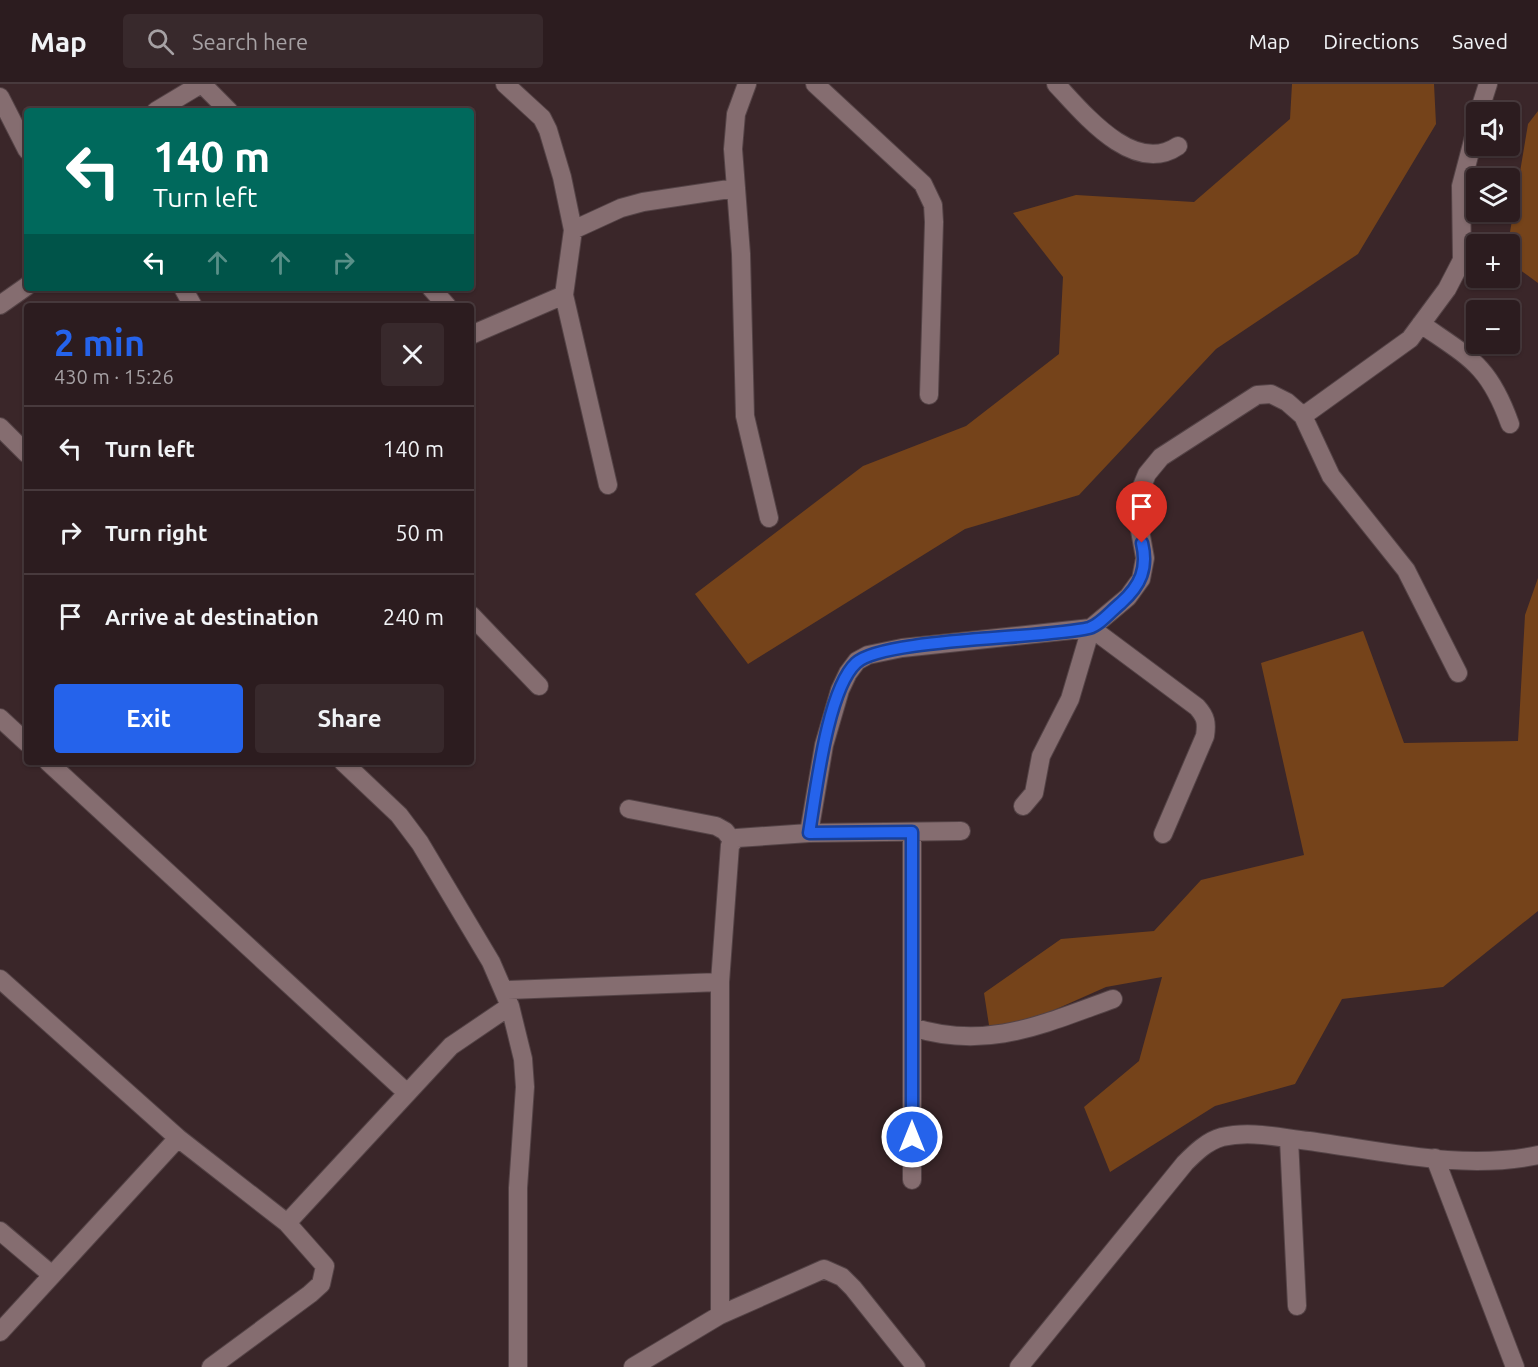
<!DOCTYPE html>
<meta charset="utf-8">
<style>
body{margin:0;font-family:Ubuntu,sans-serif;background:#38292c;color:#f1f3f6;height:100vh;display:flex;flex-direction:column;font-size:22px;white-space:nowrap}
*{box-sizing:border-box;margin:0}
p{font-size:20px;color:#a6a1a4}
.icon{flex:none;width:33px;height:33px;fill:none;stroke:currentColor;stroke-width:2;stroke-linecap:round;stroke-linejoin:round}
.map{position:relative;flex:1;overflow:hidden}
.sheet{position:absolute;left:24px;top:219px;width:450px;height:462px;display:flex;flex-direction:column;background:#2c1c1f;border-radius:6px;box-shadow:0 2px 4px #0004,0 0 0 2px #483a3d}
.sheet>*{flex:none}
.banner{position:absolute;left:24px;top:24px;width:450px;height:183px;border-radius:6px;box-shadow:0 2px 4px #0004,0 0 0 2px #483a3d;background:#00695c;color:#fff;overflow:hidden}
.buttons{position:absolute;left:1466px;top:18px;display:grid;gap:12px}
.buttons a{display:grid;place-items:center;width:54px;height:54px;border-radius:6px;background:#2c1c1f;box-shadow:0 2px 4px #0004,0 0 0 2px #483a3d;font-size:30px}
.pin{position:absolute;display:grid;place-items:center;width:51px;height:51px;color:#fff;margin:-62px -26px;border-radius:50% 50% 50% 0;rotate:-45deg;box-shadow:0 0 6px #0007}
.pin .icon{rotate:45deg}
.me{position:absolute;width:66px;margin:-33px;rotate:0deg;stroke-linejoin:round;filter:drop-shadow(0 0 4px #0008)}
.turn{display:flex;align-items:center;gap:21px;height:126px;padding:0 30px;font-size:27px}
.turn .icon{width:78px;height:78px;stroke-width:2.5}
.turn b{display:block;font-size:42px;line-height:51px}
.lanes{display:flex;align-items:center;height:57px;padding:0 30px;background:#0003;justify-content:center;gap:30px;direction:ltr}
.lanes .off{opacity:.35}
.round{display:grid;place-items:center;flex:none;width:63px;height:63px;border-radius:6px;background:#38292c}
.headline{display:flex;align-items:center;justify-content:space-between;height:102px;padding:0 30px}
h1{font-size:36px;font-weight:600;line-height:45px;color:#2563eb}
.primary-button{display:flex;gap:12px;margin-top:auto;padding:12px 30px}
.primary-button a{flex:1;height:69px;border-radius:6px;background:#2563eb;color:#fff;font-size:24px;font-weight:600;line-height:69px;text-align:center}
.primary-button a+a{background:#38292c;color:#f1f3f6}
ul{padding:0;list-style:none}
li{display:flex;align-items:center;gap:18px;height:84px;padding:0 30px;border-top:2px solid #483a3d}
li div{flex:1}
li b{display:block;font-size:22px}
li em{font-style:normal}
header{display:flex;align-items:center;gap:36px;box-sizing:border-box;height:84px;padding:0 30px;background:#2c1c1f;border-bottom:2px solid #483a3d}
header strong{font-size:28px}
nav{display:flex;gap:33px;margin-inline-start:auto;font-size:21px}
.search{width:420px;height:54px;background:#38292c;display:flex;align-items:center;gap:15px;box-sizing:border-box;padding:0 21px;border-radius:6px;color:#a6a1a4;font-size:22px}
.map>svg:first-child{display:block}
.green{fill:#75431a}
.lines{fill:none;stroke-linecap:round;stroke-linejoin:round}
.minor-casing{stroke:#544346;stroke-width:20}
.minor{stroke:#856d70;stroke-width:18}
.route-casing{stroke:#184099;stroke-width:15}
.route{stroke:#2563eb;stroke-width:10}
</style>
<header>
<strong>Map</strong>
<div class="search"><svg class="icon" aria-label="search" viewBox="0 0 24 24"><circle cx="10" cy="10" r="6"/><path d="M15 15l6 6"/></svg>Search here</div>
<nav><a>Map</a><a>Directions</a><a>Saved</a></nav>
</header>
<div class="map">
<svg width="1538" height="1283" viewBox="0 0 1538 1283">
<rect width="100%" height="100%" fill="#3a2629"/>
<path class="green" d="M 1292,0 L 1434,0 L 1436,40 L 1358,170 L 1216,265 L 1079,411 L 965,445 L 748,580 L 695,510 L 863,382 L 966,342 L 1059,270 L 1063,193 L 1013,129 L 1076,111 L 1194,118 L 1290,35 Z
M 1538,27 L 1538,199 L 1509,178 L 1508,160 L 1528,40 Z
M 1538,494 L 1538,827 L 1443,903 L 1342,915 L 1295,1000 L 1215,1022 L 1110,1088 L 1084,1023 L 1139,977 L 1162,893 L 1106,903 L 991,954 L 984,909 L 1061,855 L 1154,847 L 1201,796 L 1304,771 L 1261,579 L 1363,547 L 1404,659 L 1518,657 L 1525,531 Z"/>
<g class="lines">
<g class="minor-casing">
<path id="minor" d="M 202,0 L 229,27
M 505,0 L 542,34 L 548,46 L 562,93 L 573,146 L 564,211 L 608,401
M 747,0 L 736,30 L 733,65 L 741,170 L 745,332 L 769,434
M 815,0 L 923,100 L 933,121 L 934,138 L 929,311
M 1056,0 C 1084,30 1134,92 1178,62
M 0,13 L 27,66
M 156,27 L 201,0
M 1479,28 L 1488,0
M 573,146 L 621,124 L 643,118 L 736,104
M 183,204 L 193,222
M 431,204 L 447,222
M 0,221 L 27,202
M 1421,240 C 1470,274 1489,281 1510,340
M 471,251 L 564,211
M 1303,332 L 1410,255 L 1447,205 L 1462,176 L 1461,102 L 1476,45
M 0,343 L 27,370
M 471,531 L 539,602
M 0,634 L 27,659
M 48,678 L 406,1008
M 343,678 L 399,731 L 420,759 L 491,878 L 510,922 L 523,975 L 525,1003 L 518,1104 L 518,1283
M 1023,722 L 1034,709 L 1041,672 L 1070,615 L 1091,544 L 1128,513 L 1141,495 L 1145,474 L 1135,419 L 1147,390 L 1161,373 L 1257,311 L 1271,310 L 1287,318 L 1303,332 L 1331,392 L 1406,486 L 1458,589
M 629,725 L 716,742 L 725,747 L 732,756
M 809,749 L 824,661 L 840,606 L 848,589 L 857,577 L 868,571 L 902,564 L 1091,544 L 1197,623 C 1206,633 1207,639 1205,652 L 1163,750
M 0,895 L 178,1054 L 287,1139 L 325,1182 L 321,1200 L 310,1210 L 211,1283
M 505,906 L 720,898
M 912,943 C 987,967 1043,940 1113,915
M 1289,1055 L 1297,1222
M 1435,1074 L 1515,1283
M 912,1096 L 912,748
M 287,1139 L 451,962 L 510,922
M 0,1147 L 52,1191
M 720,1231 L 720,898 L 730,761 L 737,754 L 809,749 L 961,747
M 0,1248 L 178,1054
M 633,1283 L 720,1231 L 824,1185 L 842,1193 L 853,1204 L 916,1283
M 1019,1283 L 1185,1079 C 1195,1069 1207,1057 1222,1053 C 1251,1046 1280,1054 1309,1057 C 1383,1067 1464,1087 1538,1071"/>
</g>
<use href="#minor" class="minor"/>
</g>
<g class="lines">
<g class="route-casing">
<path id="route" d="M 912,1053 L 912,748 L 809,749 C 816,709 827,606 856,579 C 882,554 1044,555 1089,544 C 1100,541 1112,526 1121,519 C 1141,501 1148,484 1142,459"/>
</g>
<use href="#route" class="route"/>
</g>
</svg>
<div class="buttons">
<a><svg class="icon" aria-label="sound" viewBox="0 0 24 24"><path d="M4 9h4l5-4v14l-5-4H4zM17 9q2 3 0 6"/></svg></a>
<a><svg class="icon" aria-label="layers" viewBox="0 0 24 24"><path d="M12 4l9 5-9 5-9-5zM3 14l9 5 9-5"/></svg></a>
<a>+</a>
<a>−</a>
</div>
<div class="pin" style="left:1142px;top:459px;background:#d93025"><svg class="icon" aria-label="arrive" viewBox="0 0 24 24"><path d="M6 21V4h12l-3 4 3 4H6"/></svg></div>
<svg class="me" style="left:912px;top:1053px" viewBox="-20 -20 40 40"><circle r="17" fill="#2563eb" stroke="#fff" stroke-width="3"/><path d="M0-11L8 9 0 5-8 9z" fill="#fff"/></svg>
<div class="banner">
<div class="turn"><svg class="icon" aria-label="left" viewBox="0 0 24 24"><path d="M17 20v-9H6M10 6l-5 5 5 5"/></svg><div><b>140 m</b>Turn left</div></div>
<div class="lanes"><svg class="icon" aria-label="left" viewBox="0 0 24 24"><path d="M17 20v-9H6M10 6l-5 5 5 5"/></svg><svg class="icon off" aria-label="ahead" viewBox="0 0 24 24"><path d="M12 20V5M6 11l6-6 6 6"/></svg><svg class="icon off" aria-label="ahead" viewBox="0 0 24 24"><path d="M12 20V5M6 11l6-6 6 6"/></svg><svg class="icon off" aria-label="right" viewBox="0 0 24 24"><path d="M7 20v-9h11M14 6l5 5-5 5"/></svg></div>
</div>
<section class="sheet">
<div class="headline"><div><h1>2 min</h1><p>430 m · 15:26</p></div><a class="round"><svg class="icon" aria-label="close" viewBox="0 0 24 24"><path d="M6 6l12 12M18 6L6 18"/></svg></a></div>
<ul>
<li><svg class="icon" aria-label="left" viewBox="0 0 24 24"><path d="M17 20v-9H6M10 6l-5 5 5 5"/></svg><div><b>Turn left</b></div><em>140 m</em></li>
<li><svg class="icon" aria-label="right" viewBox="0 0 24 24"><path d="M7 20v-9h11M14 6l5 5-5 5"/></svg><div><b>Turn right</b></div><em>50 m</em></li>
<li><svg class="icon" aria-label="arrive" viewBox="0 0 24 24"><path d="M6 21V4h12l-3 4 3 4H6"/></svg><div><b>Arrive at destination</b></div><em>240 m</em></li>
</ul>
<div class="primary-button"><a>Exit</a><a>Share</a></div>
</section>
</div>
